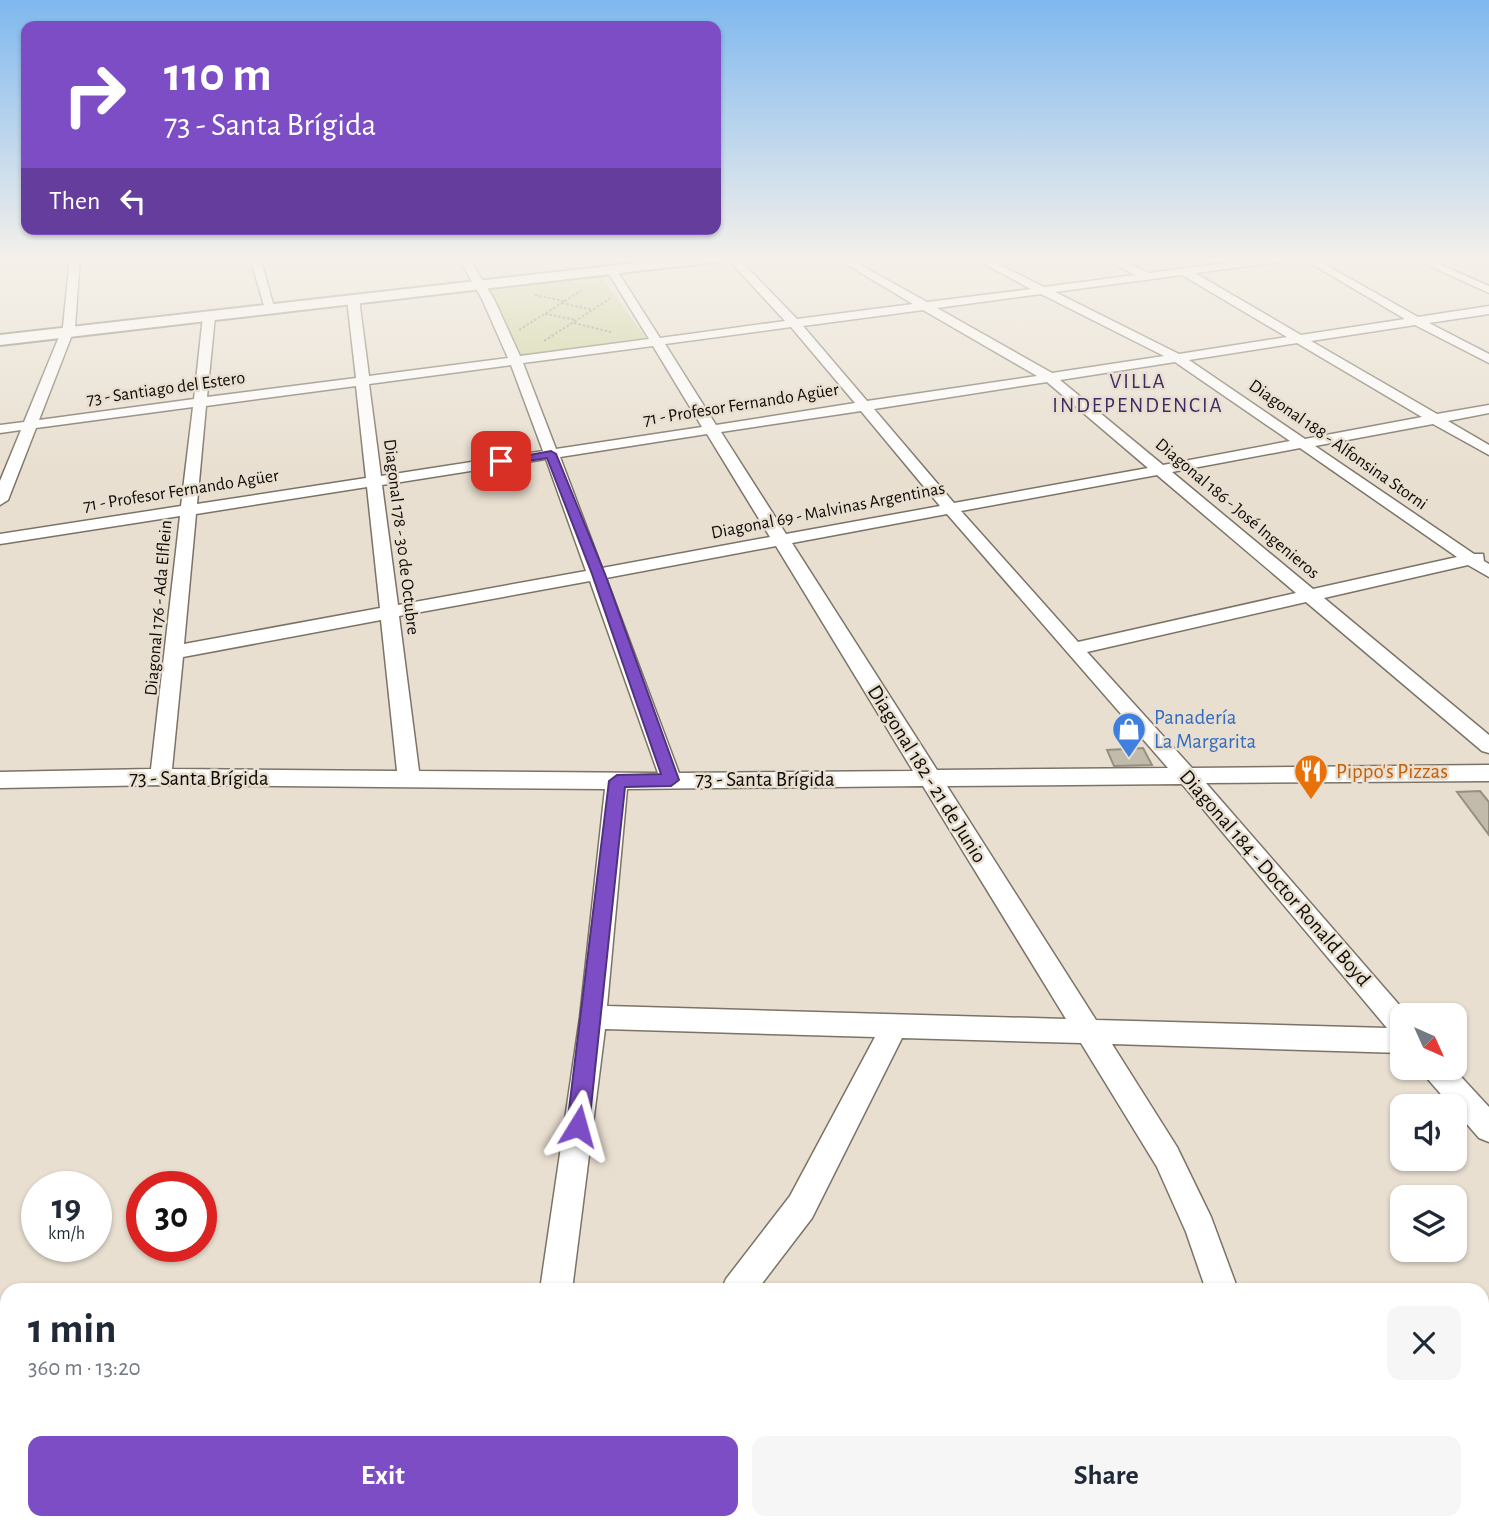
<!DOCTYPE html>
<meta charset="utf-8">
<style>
body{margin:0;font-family:"Alegreya Sans",sans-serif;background:#f6f6f7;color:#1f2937;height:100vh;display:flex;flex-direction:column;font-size:26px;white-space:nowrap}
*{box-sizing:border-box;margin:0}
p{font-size:23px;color:#747a83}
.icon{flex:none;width:38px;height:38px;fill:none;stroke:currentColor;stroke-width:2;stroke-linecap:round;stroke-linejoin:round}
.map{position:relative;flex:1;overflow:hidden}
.side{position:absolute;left:0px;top:1283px;width:1489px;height:247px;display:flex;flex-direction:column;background:#fff;border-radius:21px 21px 0 0;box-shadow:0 2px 5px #0004}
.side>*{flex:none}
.hud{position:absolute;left:21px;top:21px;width:700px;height:214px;border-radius:14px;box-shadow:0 2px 5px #0004;background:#7d4dc5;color:#fff;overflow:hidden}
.needle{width:46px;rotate:135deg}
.fabs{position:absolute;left:1390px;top:1003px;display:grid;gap:14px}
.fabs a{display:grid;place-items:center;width:77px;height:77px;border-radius:14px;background:#fff;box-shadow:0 2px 5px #0004;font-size:35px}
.speed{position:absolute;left:21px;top:1171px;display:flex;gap:14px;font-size:35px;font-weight:700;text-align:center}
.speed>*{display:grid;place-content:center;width:91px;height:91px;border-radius:50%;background:#fff;box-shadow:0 2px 5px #0004;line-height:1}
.speed small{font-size:18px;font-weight:400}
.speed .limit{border:10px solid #d22;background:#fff;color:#111}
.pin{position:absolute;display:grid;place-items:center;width:60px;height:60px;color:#fff;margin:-30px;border-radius:14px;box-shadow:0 4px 10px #0006}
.me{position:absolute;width:77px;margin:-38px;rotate:8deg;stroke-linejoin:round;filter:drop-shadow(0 0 5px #0008)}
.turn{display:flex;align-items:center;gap:24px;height:147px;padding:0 28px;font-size:32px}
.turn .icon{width:91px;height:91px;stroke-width:2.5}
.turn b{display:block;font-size:49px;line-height:60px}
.then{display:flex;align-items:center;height:66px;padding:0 28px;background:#0003;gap:14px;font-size:26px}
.round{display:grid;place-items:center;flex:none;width:74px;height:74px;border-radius:14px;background:#f6f6f7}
.summary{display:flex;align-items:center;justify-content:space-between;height:119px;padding:0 28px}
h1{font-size:42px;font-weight:700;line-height:52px}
.cta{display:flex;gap:14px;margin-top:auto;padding:14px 28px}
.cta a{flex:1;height:80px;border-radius:14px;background:#7d4dc5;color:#fff;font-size:28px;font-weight:700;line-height:80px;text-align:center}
.cta a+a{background:#f6f6f7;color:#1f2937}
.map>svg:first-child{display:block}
.green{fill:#cad197}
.building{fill:#c2baab;stroke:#979081;stroke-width:2}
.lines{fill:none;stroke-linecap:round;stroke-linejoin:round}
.minor-casing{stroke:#7b7466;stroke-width:3}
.tertiary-casing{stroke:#7b7466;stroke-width:4}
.path{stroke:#8a8378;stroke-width:2;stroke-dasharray:2.5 2;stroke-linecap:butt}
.minor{fill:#fff;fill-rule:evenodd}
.tertiary{fill:#fff;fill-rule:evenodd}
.route{fill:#7d4dc5;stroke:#513280;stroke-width:2}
.labels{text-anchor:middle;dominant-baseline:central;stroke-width:5;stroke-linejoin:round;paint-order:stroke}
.far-street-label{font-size:18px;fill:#0f0c07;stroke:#e8dfd0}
.far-quarter-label{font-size:21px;letter-spacing:2px;fill:#3f2964;stroke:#e8dfd0}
.shop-label{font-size:21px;fill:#366cbe;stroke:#e8dfd0;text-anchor:start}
.food-label{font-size:21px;fill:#c56008;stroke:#e8dfd0;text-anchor:start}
.street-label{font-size:21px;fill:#0f0c07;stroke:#e8dfd0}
</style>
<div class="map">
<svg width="1489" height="1528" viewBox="0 0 1489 1528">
<rect width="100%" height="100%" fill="#e8dfd0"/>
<path class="green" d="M 598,272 L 648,341 L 519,359 L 487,285 Z"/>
<path class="building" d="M 1143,748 L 1152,765 L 1114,766 L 1107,750 Z
M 1480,791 L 1489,802 L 1489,835 L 1457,792 Z"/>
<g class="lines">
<g class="minor-casing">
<path id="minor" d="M 70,257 L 80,257 L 75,327 L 39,420 L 194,399 L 203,316 L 209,312 L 215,316 L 207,397 L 356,378 L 347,299 L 353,296 L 359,299 L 369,376 L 508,358 L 482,299 L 458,257 L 468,257 L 494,299 L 520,356 L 649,339 L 606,269 L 611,266 L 616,269 L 660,338 L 785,321 L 726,257 L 737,257 L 797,319 L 913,304 L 834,257 L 846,257 L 927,302 L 1031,289 L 971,257 L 984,257 L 1044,287 L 1135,275 L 1102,257 L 1115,257 L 1149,273 L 1272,257 L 1299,257 L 1294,260 L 1195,273 L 1301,335 L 1405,319 L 1300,257 L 1312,257 L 1418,317 L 1489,306 L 1489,314 L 1429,323 L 1489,354 L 1489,363 L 1415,325 L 1311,341 L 1437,414 L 1489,405 L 1489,413 L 1448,421 L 1489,445 L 1489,455 L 1433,424 L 1315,446 L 1474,554 L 1483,554 L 1484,561 L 1489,564 L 1489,577 L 1468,565 L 1324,598 L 1489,735 L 1489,753 L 1482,751 L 1306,602 L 1087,652 L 1192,768 L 1489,765 L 1489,781 L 1206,783 L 1408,1015 L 1402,1015 L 1402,1053 L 1112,1044 L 1177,1147 L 1211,1217 L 1238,1290 L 1206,1290 L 1186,1232 L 1157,1167 L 1081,1043 L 902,1038 L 812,1218 L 757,1290 L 721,1290 L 726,1279 L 790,1196 L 875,1037 L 605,1029 L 572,1290 L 540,1290 L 580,1017 L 605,789 L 161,785 L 0,788 L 0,772 L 151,769 L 180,516 L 0,544 L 0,534 L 181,506 L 193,407 L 36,428 L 8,500 L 0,505 L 0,481 L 21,430 L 0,433 L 0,425 L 24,422 L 63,327 ZM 1182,275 L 1287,337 L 1179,354 L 1055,292 ZM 1041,294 L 1164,356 L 1052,373 L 937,308 ZM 923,310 L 1037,376 L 867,401 L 803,326 ZM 791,327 L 855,403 L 716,425 L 665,344 ZM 1297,343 L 1422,417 L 1305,439 L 1189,360 ZM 653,346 L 702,427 L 556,449 L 523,363 ZM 1175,362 L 1290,441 L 1163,465 L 1060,380 ZM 511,365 L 543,451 L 381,476 L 369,384 ZM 1047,382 L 1148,468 L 954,503 L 874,409 ZM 356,386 L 366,478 L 197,504 L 206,406 ZM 861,411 L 940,506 L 786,534 L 721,432 ZM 707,434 L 770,537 L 602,568 L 560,457 ZM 1300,448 L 1457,557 L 1313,589 L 1172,472 ZM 546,459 L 586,571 L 398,605 L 382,485 ZM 1157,475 L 1296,593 L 1078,642 L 961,511 ZM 367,487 L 380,608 L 184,644 L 196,514 ZM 947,514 L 1168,768 L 937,770 L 792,543 ZM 776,546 L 913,771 L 679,773 L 606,578 ZM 590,581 L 658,773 L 419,771 L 399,616 ZM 381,620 L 397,771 L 172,769 L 183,657 ZM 1182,784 L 1387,1028 L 1096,1020 L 947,786 ZM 923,786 L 1066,1019 L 607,1006 L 627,789 Z
M 250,257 L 260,257 L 275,311 L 265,309 Z
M 1410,257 L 1423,257 L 1489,286 L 1489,293 Z
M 1422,1068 L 1453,1068 L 1489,1107 L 1489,1142 L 1479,1138 L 1426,1077 Z
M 507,1522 L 543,1522 L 542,1528 L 506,1528 Z
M 1241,1522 L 1277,1522 L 1277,1528 L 1241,1528 Z"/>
</g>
<g class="tertiary-casing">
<path id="tertiary" d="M 688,257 L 730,257 L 723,261 L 0,345 L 0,335 Z"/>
</g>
<path class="path" d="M 535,295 L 564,301
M 562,303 L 593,310
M 545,314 L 576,320
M 574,323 L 611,332
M 519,330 L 584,289
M 544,341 L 611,298"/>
<use href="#minor" class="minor"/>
<use href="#tertiary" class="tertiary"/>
</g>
<linearGradient id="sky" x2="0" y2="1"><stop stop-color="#7fb8ef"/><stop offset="0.55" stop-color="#f5f1ea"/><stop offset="1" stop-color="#f5f1ea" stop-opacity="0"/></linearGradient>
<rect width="1489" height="471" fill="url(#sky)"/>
<path class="route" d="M 551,451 L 556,454 L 605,574 L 679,780 L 671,786 L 625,787 L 589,1126 L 586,1133 L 578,1136 L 571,1133 L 567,1126 L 609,781 L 617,775 L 661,774 L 592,574 L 547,458 L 501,465 L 495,461 Z"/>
<defs>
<g id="shop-pin" transform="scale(1.75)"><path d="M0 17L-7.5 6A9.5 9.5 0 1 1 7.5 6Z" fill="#3f7fe0" stroke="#e8dfd0"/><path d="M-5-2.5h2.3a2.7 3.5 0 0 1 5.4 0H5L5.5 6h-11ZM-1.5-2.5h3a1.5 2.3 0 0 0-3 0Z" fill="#fff"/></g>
<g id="restaurant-pin" transform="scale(1.75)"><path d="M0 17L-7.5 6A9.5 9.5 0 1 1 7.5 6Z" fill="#e8710a" stroke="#e8dfd0"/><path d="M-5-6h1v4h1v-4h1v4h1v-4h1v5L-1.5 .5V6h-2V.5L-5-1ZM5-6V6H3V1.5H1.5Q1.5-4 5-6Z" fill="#fff"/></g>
</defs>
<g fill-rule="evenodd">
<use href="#shop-pin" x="1129" y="729"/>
<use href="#restaurant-pin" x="1311" y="771"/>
</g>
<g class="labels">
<g class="far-street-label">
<text transform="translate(166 389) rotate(-8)">73 - Santiago del Estero</text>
<text transform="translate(741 405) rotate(-9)">71 - Profesor Fernando Agüer</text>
<text transform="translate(1338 445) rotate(35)">Diagonal 188 - Alfonsina Storni</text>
<text transform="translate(181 491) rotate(-9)">71 - Profesor Fernando Agüer</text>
<text transform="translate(1237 509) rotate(40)">Diagonal 186 - José Ingenieros</text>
<text transform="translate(828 511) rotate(-11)">Diagonal 69 - Malvinas Argentinas</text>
<text transform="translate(401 537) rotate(83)">Diagonal 178 - 30 de Octubre</text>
<text transform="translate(159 608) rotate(-85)">Diagonal 176 - Ada Elflein</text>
</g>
<g class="far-quarter-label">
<text x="1138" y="381">VILLA<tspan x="1138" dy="24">INDEPENDENCIA</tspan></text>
</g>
<g class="shop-label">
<text x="1154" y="717">Panadería<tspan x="1154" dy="24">La Margarita</tspan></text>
</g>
<g class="food-label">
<text x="1336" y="771">Pippo's Pizzas</text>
</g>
<g class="street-label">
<text transform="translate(927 774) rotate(58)">Diagonal 182 - 21 de Junio</text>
<text x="199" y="778">73 - Santa Brígida</text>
<text x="765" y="779">73 - Santa Brígida</text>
<text transform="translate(1275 878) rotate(49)">Diagonal 184 - Doctor Ronald Boyd</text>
</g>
</g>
</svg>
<div class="fabs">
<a><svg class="needle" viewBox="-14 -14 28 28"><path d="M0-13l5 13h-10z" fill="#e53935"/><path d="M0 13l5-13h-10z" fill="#747a83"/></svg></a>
<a><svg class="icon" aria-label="sound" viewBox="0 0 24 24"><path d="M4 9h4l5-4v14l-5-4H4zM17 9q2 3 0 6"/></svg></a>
<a><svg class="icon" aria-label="layers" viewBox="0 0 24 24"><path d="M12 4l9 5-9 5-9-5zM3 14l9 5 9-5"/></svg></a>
</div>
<div class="speed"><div>19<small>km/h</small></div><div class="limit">30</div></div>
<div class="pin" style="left:501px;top:461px;background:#d93025"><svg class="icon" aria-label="arrive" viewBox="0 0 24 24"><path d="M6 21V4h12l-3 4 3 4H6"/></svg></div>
<svg class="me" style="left:578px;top:1126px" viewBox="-20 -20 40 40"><path d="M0-17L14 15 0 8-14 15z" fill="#7d4dc5" stroke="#fff" stroke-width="4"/></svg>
<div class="hud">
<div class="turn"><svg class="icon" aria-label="right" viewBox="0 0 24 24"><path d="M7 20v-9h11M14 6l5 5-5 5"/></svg><div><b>110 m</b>73 - Santa Brígida</div></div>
<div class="then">Then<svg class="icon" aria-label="left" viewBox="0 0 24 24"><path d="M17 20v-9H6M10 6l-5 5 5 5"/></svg></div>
</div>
<section class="side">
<div class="summary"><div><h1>1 min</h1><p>360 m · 13:20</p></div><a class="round"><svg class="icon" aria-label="close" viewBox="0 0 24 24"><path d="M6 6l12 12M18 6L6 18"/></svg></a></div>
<div class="cta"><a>Exit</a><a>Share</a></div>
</section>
</div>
